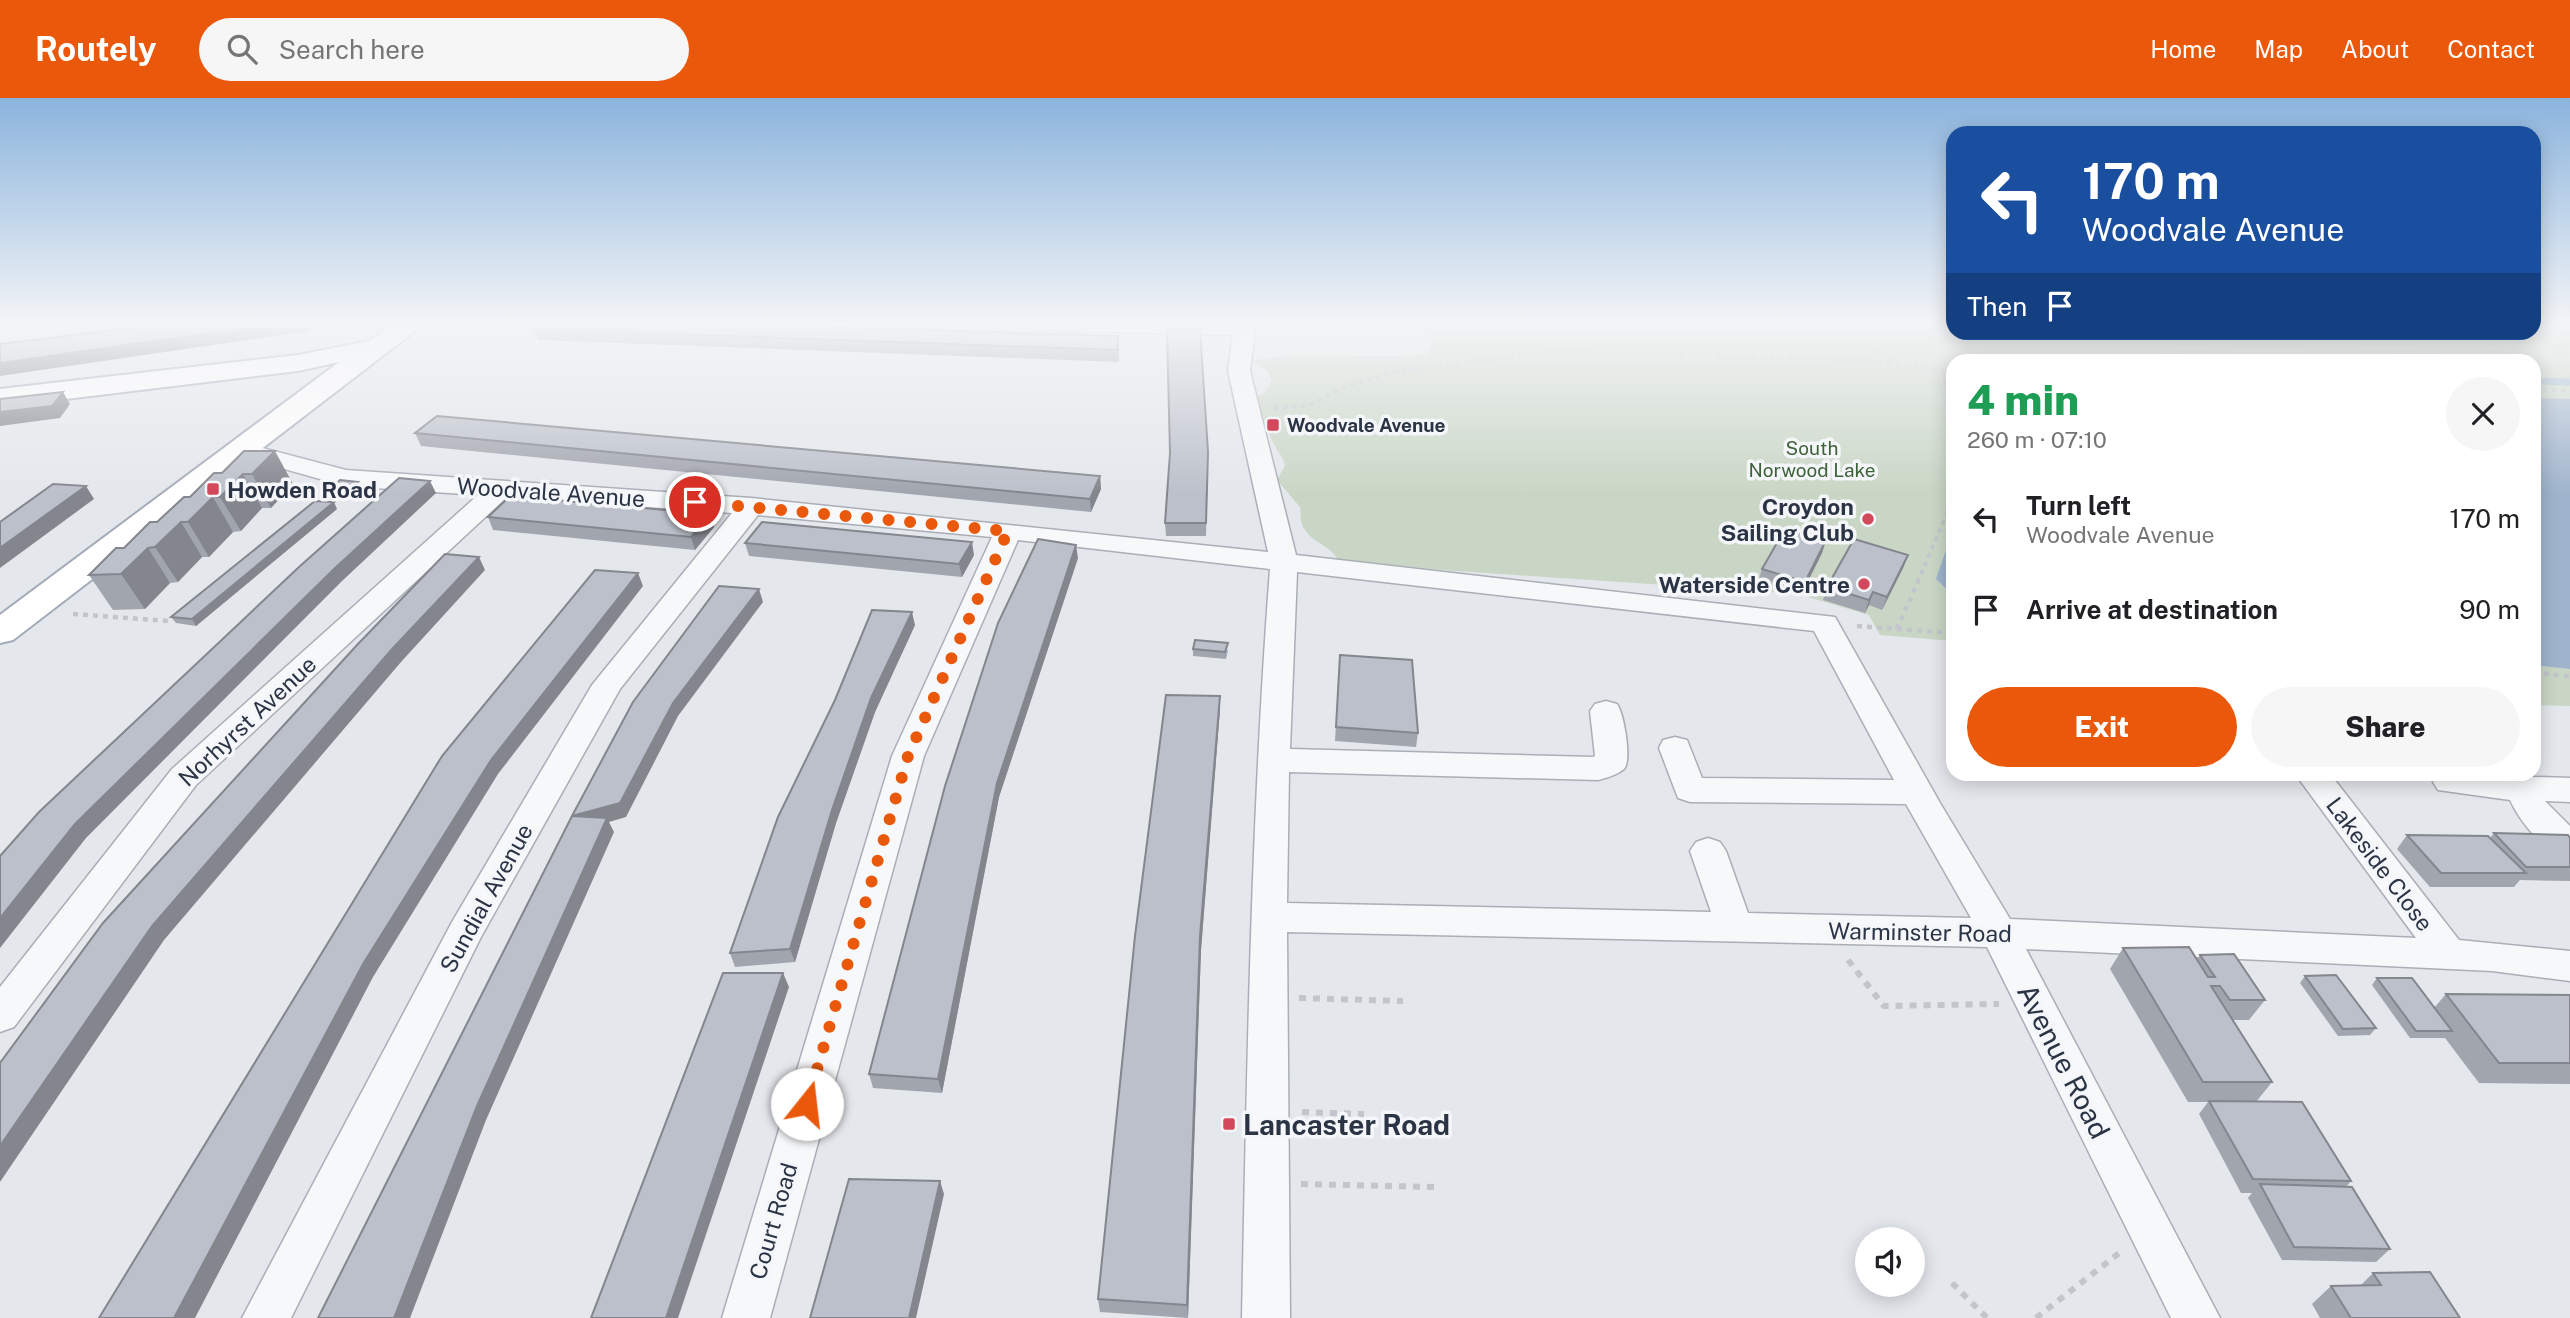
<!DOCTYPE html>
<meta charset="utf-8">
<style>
body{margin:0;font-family:"Public Sans",sans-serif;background:#f6f6f6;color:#202124;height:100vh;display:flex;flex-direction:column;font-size:26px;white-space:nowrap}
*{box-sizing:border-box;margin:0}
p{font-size:23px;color:#757577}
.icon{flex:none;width:38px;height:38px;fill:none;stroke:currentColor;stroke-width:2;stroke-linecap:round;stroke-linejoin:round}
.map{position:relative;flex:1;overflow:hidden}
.sheet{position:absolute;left:1946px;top:256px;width:595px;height:427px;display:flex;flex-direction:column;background:#fff;border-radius:21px;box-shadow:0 4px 18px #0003}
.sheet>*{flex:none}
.hud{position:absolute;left:1946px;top:28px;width:595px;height:214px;border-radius:21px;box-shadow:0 4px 18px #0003;background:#1a4fa0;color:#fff;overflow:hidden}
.buttons{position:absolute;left:1855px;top:1129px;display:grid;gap:14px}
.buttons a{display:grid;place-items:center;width:70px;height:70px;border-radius:50%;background:#fff;box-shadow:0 4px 18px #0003;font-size:35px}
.pin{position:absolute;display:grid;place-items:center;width:60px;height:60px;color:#fff;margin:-30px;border:4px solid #fff;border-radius:50%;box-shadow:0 2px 7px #0007}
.me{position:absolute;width:77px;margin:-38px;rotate:16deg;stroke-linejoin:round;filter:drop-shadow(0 0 5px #0008)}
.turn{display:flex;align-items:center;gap:24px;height:147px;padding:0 21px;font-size:32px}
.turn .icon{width:91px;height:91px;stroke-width:2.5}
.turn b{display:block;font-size:49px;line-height:60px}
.then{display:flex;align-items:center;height:66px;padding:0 21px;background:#0003;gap:14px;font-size:26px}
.round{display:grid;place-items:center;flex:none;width:74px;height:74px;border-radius:37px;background:#f6f6f6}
.summary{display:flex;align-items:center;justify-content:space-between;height:119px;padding:0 21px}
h1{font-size:42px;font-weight:800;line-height:52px;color:#1e9e55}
.button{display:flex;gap:14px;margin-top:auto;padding:14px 21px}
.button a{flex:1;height:80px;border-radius:42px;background:#ea580c;color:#fff;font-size:28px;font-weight:800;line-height:80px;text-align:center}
.button a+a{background:#f6f6f6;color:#202124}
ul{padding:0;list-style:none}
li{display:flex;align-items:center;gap:21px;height:91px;padding:0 21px}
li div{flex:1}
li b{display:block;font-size:26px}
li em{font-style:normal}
header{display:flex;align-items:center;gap:42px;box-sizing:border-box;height:98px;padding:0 35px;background:#ea580c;color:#fff}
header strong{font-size:33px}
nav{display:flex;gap:38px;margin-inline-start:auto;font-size:24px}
.search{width:490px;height:63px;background:#f6f6f6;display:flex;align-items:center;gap:18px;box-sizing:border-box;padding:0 24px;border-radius:38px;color:#757577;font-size:26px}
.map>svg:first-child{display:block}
.green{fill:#c9d6c5}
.water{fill:#9fb4cc}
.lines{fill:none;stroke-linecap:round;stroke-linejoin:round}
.stream{stroke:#9fb4cc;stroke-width:7}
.minor-casing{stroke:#a9aeb7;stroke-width:3}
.major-casing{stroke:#a3abb8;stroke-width:4}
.path-far2{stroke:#c2c5cb;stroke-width:3.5;stroke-dasharray:4.5 4.5;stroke-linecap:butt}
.path-far1{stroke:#c2c5cb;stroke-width:4.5;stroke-dasharray:5 5;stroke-linecap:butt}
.path{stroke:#c2c5cb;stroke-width:6;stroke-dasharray:7 7;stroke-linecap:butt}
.minor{fill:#f7f8fa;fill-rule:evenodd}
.major{fill:#fff;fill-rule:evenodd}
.wall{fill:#a1a5ae}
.shaded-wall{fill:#83868d}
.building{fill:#bbc0ca;stroke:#83868d;stroke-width:2}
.route{stroke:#ea580c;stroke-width:12;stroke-dasharray:0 21.6}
.poi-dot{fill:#d1495b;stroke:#f4f6f9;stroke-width:2.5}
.labels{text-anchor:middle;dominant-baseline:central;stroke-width:7;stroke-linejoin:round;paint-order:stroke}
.far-poi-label{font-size:19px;font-weight:bold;fill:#2b3445;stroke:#f4f6f9;text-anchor:start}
.far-park-label{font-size:19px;fill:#3f6138;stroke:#f4f6f9}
.poi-label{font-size:23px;font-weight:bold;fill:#2b3445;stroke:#f4f6f9;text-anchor:end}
.street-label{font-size:23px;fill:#2b3445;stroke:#f4f6f9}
.near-street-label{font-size:28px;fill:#2b3445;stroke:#f4f6f9}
.near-poi-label{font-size:28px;font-weight:bold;fill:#2b3445;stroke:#f4f6f9;text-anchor:start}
</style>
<header>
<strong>Routely</strong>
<div class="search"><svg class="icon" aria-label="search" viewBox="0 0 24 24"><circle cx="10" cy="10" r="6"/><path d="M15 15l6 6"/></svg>Search here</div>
<nav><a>Home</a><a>Map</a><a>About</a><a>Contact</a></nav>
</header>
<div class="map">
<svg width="2570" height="1220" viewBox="0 0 2570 1220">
<rect width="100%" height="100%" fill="#e4e7ec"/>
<path class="green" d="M 1392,226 L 1953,226 L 1953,234 L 2534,234 L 2534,226 L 2570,226 L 2570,608 L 2534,607 L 2534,262 L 1953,262 L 1953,543 L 1880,537 L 1869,517 L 1798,496 L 1442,472 L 1337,461 C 1331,447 1308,444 1302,426 C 1300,421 1301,414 1300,409 L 1277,382 L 1285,368 C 1283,358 1279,356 1275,348 C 1266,332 1265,315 1254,300 L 1265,294 L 1272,283 L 1267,273 L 1253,263 C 1307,250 1369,263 1427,256 L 1433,239 L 1408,228 Z"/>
<path class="water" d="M 2534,300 L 2570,301 L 2570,571 L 2534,567 Z
M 1953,432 L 1953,497 L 1936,481 Z"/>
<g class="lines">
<path class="stream" d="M 2534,283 L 2570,284"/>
<g class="minor-casing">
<path id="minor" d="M 1024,226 L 1256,226 L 1250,273 L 1296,457 L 1835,519 L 1940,705 L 2010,821 L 2416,840 L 2299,681 L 2303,676 L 2337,676 L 2334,681 L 2459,842 L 2570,853 L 2570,883 L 2492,873 L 2026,851 L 2220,1220 L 2171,1220 L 1987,849 L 1287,834 L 1290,1220 L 1242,1220 C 1247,970 1251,720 1270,471 L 1018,442 L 924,658 L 770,1220 L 722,1220 L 892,658 L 992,439 L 758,417 L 620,591 L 481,839 L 291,1220 L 242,1220 L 452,824 L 592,587 L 732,415 L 507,399 L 196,687 L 14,929 L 0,934 L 0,889 L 172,671 L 478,397 L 345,388 L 231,356 L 228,351 L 231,346 L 240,344 L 346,372 L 751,400 L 1268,454 L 1228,273 L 1233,237 L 1035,232 ZM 1297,474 L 1814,533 L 1894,682 L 1702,680 L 1687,642 L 1675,639 L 1663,642 L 1659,650 L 1678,700 L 1690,704 L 1906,706 L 1971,820 L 1748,815 L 1726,753 L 1720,744 L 1708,740 L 1696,744 L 1690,753 L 1711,814 L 1287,805 L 1289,674 L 1598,682 C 1606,680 1617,677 1624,671 C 1632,662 1624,616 1617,606 L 1606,603 L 1595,606 L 1590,613 L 1595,658 L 1593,659 L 1290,651 Z
M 2439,676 L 2570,680 L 2570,704 L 2545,703 L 2570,728 L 2570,763 C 2546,756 2520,724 2510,702 L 2438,692 L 2433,684 Z"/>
</g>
<g class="major-casing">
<path id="major" d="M 394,226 L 424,226 L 13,542 L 0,545 L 0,517 L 339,264 L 298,273 L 0,309 L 0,291 L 298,257 L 369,243 Z"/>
</g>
<path class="path-far2" d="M 1860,226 L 1876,255 L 1894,263
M 2486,234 L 2497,262
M 2139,262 C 2244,237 2387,255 2496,261
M 1905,267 L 1953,273
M 1945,273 L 1945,288 L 1953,295
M 2534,291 L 2570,293
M 1274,310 L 1308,308 L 1342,290 L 1393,274 L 1550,254 L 1861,262 L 1905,267
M 1921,476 L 1953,401"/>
<path class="path-far1" d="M 73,516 L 169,523
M 1857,528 L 1897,531 L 1922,474
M 1897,531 L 1953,535
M 2534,575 L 2570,578"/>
<path class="path" d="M 1848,862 L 1884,908 L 1999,906
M 1299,900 L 1403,903
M 1302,1014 L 1364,1016
M 1301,1086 L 1435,1089
M 1952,1185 L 1987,1220
M 2036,1220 L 2123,1152"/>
<use href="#minor" class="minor"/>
<use href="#major" class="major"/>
</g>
<path class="wall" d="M 534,231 L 1119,250 L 1119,264 L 538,242 Z
M 415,335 L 1100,378 L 1101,391 L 1091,414 L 421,348 Z
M 244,353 L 293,386 L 271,410 L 262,410 L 241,433 L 233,434 L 209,459 L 202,459 L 178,484 L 170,485 L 145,511 L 113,512 L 89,477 L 222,375 Z
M 1208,367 L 1206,438 L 1166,438 L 1165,425 Z
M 358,384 L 362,390 L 355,395 L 337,394 L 334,387 Z
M 337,411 L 196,528 L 176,525 L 171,519 Z
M 488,419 L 714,429 L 695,452 L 493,432 Z
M 1826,442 L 1822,455 L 1801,497 L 1758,484 L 1762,471 Z
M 745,445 L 974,457 L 962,479 L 749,458 Z
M 1908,457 L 1903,470 L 1882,512 L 1869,507 L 1865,515 L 1823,502 L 1827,489 Z
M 1078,460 L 999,699 L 942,995 L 873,990 L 869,976 Z
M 915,527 L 875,614 L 836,725 L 795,864 L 735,869 L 730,855 Z
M 1193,551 L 1228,552 L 1226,561 L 1193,558 Z
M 1340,557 L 1418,635 L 1416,649 L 1335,643 Z
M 1220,611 L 1201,852 L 1188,1220 L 1100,1214 L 1098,1201 Z
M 2494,735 L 2570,740 L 2570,783 L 2520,782 L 2514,789 L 2430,789 L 2397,751 L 2407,737 L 2490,740 Z
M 2123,850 L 2197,861 L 2200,857 L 2265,902 L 2249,922 L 2233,922 L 2272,984 L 2256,1004 L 2351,1083 L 2346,1089 L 2390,1151 L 2376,1164 L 2282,1162 L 2248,1100 L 2252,1095 L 2241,1095 L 2199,1016 L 2208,1004 L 2188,1004 L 2110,871 Z
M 2305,878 L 2376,930 L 2370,937 L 2338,938 L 2300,885 Z
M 2377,880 L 2434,910 L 2446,896 L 2570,897 L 2570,986 L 2479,985 L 2445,940 L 2410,940 L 2372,887 Z
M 2373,1175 L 2460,1220 L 2320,1220 L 2312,1206 L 2331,1188 L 2361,1187 Z"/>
<path class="shaded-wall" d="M 274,226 L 312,226 L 310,233 L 0,278 L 0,265 Z
M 63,294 L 70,306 L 60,320 L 0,328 L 0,314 Z
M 275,353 L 293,386 L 271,410 L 252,376 Z
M 243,376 L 262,410 L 241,433 L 220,399 Z
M 1100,378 L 1101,391 L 1091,414 L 1090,401 Z
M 430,383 L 436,395 L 341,484 L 86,740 L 0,850 L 0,820 L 75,726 L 334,471 Z
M 358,384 L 362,390 L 355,395 L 352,389 Z
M 86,388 L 94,401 L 0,470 L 0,450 Z
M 213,399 L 233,434 L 209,459 L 188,424 Z
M 334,404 L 337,411 L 196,528 L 192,521 Z
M 710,416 L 714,429 L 695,452 L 691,439 Z
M 181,424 L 202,459 L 178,484 L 155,449 Z
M 1826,442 L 1822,455 L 1801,497 L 1805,484 Z
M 972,444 L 974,457 L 962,479 L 959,466 Z
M 1076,447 L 1078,460 L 999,699 L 942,995 L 938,981 L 997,685 Z
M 148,450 L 170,485 L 145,511 L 121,476 Z
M 1908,457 L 1903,470 L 1882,512 L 1887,499 Z
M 479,459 L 485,472 L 401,564 L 164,842 L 0,1084 L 0,1048 L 152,828 L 393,550 Z
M 638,475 L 643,488 L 498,676 L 373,879 L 195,1220 L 174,1220 L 363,866 L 491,662 Z
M 759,491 L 763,504 L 678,618 L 626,719 L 609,724 L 614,734 L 486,1022 L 410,1220 L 394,1220 L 572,718 L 673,605 Z
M 1873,494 L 1869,507 L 1865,515 L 1869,502 Z
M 912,514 L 915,527 L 875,614 L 836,725 L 795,864 L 790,851 L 832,712 L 871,600 Z
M 1220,598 L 1220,611 L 1201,852 L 1188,1220 L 1187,1207 L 1200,838 Z
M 783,875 L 789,889 L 678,1220 L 666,1220 Z
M 940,1083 L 944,1096 L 916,1220 L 909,1220 Z"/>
<path class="building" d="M 163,226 L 274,226 L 0,265 L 0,246 Z
M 539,226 L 745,226 L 1118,238 L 1118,252 L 534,231 Z
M 1167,230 L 1200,231 L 1208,354 L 1206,425 L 1165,425 L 1170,355 Z
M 63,294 L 52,308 L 0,314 L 0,301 Z
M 437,318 L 1100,378 L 1090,401 L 415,335 Z
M 244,353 L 275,353 L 252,376 L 243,376 L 220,399 L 213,399 L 188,424 L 181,424 L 155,449 L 148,450 L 121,476 L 89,477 L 116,450 L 124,450 L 150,424 L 157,424 L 184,399 L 190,399 L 214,375 L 222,375 Z
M 399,380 L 430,383 L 334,471 L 75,726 L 0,820 L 0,758 L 39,714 L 299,469 Z
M 340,382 L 358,384 L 352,389 L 334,387 Z
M 53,386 L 86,388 L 0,450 L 0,424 Z
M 510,398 L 710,416 L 691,439 L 488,419 Z
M 315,403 L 334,404 L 192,521 L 171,519 Z
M 762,424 L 972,444 L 959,466 L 745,445 Z
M 1785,431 L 1826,442 L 1805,484 L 1762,471 Z
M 1038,441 L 1076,447 L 997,685 L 938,981 L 869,976 L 945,688 L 998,525 Z
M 1854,441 L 1908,457 L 1887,499 L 1873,494 L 1869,502 L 1827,489 Z
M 445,456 L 479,459 L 393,550 L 152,828 L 0,1048 L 0,965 L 103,825 L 357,547 Z
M 595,472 L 638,475 L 491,662 L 363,866 L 174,1220 L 99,1220 L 442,658 Z
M 719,488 L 759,491 L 673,605 L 620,705 L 572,718 L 633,604 Z
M 872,512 L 912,514 L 871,600 L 832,712 L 790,851 L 730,855 L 778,719 L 835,602 Z
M 1195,542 L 1228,545 L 1225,554 L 1193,551 Z
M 1340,557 L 1412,562 L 1418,635 L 1336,629 Z
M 1166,597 L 1220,598 L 1200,838 L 1187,1207 L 1098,1201 L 1135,838 Z
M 572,718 L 607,720 L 477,1008 L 394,1220 L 318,1220 Z
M 2494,735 L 2568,737 L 2570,740 L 2570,769 L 2526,769 Z
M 2407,737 L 2488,738 L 2526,775 L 2441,775 Z
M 2189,849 L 2208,879 L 2215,879 L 2200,857 L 2234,856 L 2265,902 L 2230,902 L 2220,888 L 2211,888 L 2272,984 L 2203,984 L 2123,850 Z
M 723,875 L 783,875 L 666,1220 L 591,1220 Z
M 2336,877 L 2376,930 L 2343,931 L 2305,878 Z
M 2377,880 L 2412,880 L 2452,933 L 2416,933 Z
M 2446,896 L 2570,897 L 2570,965 L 2499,965 Z
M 2209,1003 L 2302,1004 L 2351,1083 L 2253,1081 Z
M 849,1081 L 940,1083 L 909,1220 L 810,1220 Z
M 2260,1086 L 2352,1089 L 2390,1151 L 2294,1149 Z
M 2430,1174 L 2460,1220 L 2351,1220 L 2331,1188 L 2381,1187 L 2373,1175 Z"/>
<linearGradient id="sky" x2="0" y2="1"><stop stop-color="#8bb4dd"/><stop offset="0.57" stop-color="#f3f4f6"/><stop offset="1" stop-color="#f3f4f6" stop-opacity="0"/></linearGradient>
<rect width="2570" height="396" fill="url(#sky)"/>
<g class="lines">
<path class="route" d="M 695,404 L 1008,433 L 908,658 L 807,1006"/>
</g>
<g class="poi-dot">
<rect x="1266" y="320" width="14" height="14" rx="3.5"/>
<rect x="206" y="384" width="14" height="14" rx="3.5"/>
<circle cx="1868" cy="421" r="7"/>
<circle cx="1864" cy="486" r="7"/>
<rect x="1222" y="1019" width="14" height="14" rx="3.5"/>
</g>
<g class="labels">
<g class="far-poi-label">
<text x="1287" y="327">Woodvale Avenue</text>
</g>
<g class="far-park-label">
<text x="1812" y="350">South<tspan x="1812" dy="22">Norwood Lake</tspan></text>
</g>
<g class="poi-label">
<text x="227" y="391" text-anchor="start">Howden Road</text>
<text x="1854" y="408">Croydon<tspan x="1854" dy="26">Sailing Club</tspan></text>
<text x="1850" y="486">Waterside Centre</text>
</g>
<g class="street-label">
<text transform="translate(551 394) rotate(4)">Woodvale Avenue</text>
<text transform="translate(247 623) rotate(-43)">Norhyrst Avenue</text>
<text transform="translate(2380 766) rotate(53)">Lakeside Close</text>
<text transform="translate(486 800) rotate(-61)">Sundial Avenue</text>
<text transform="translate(1920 834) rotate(1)">Warminster Road</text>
<text transform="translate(773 1123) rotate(-74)">Court Road</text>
</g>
<g class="near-street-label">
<text transform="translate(2064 963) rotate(63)">Avenue Road</text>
</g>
<g class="near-poi-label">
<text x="1243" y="1026">Lancaster Road</text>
</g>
</g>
</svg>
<div class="buttons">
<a><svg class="icon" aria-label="sound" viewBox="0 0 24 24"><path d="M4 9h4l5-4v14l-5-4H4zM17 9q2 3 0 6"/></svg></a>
</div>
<div class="pin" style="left:695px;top:404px;background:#d93025"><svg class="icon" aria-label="arrive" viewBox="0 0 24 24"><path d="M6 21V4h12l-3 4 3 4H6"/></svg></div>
<svg class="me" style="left:807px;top:1006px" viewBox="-20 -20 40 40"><circle r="19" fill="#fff"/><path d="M0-13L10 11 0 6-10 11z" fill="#ea580c"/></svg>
<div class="hud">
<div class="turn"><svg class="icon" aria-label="left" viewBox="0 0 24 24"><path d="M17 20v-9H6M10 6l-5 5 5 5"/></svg><div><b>170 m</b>Woodvale Avenue</div></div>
<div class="then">Then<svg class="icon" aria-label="arrive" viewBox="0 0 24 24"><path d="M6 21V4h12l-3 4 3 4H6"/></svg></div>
</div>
<section class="sheet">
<div class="summary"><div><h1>4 min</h1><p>260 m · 07:10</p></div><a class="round"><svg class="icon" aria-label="close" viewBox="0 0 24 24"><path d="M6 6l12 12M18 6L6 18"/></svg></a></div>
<ul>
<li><svg class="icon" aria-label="left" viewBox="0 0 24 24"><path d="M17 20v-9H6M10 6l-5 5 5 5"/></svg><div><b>Turn left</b><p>Woodvale Avenue</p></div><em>170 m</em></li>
<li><svg class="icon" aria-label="arrive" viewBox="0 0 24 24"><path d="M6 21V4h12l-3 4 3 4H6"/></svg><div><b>Arrive at destination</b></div><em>90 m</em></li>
</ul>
<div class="button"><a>Exit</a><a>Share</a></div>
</section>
</div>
